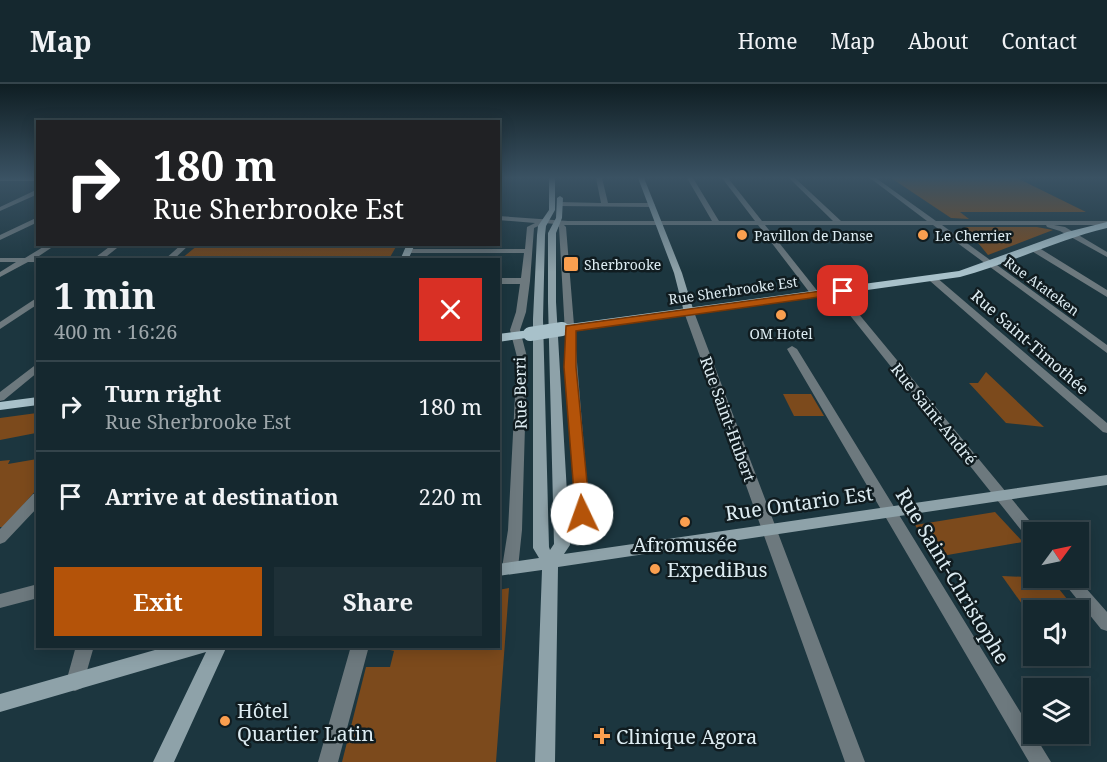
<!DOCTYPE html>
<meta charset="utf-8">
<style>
body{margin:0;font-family:"Noto Serif",serif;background:#1e3037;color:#f1f3f6;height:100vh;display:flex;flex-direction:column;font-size:22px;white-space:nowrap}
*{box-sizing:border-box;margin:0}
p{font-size:20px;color:#9da6aa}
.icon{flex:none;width:33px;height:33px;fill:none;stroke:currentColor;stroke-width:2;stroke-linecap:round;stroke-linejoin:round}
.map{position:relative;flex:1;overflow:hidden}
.sheet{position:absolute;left:36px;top:174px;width:464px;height:390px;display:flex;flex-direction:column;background:#15282f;border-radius:0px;box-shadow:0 3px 15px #0003,0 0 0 2px #34444b}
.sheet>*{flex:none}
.banner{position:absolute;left:36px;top:36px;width:464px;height:126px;border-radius:0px;box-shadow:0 3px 15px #0003,0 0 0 2px #34444b;background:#202124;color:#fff;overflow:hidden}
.needle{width:39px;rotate:57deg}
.fabs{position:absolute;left:1023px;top:438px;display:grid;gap:12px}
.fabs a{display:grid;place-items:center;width:66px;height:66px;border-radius:0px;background:#15282f;box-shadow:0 3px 15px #0003,0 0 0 2px #34444b;font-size:30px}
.pin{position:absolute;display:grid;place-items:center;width:51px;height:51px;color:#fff;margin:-26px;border-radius:12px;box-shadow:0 3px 9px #0006}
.me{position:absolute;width:66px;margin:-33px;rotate:357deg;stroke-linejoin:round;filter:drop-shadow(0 0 4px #0008)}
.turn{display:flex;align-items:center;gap:21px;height:126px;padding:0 18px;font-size:27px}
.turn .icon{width:78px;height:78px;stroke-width:2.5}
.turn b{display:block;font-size:42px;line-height:51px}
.round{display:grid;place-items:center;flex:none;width:63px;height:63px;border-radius:0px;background:#1e3037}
.summary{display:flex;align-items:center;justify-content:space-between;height:102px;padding:0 18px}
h1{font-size:36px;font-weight:700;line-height:45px}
.action{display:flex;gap:12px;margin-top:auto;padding:12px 18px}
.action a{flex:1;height:69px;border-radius:0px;background:#b45309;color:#fff;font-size:24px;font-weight:700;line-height:69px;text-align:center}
.action a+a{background:#1e3037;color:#f1f3f6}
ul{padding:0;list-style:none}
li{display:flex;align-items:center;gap:18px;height:90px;padding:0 18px;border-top:2px solid #34444b}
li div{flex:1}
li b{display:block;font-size:22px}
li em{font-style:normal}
header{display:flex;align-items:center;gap:36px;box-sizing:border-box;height:84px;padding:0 30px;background:#15282f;border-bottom:2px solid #34444b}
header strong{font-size:28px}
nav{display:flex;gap:33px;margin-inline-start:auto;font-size:21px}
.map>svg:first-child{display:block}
.green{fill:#7c4a1c}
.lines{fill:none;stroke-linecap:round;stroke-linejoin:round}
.street{fill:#6d797e;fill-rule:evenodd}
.secondary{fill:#8ea2a9;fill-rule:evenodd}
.primary{fill:#a8c1ca;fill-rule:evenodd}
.primary-bridge-far1{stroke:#a8c1ca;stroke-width:10}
.primary-bridge{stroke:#a8c1ca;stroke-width:14}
.route{fill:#b45309;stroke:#753606;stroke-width:1.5}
.poi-dot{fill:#fa9f4f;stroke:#101c20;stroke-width:2}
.labels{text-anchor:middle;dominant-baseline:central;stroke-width:5;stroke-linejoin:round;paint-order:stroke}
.far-poi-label{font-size:14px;fill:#ddecf2;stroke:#101c20;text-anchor:start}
.far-street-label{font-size:14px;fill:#ddecf2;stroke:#101c20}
.street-label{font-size:16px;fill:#ddecf2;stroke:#101c20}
.near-street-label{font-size:20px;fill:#ddecf2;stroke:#101c20}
.near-poi-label{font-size:20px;fill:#ddecf2;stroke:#101c20;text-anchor:start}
</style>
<header>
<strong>Map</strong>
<nav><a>Home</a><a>Map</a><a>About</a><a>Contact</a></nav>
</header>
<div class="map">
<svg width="1107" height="678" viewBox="0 0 1107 678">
<rect width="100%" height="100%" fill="#1c363f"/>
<path class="green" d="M 891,94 L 1017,94 L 1086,128 L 960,128 L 969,135 L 951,134 Z
M 965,143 L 1037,143 L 1053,146 L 988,171 Z
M 198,161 L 198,160 L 397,161 L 389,175 L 181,175 Z
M 986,288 L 1044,343 L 1006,339 L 969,299 L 978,299 Z
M 783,310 L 811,310 L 824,332 L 794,332 Z
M 37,329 L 36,349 L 0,356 L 0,334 Z
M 37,375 L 37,405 L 4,443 L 0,443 L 0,377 L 10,376 L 8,380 Z
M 995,428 L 1023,458 L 936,473 L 915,441 Z
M 1002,492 L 1050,494 L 1076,526 L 1027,527 Z
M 509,504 L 496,678 L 342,678 L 366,583 L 390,583 L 394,567 L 390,566 L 390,563 L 498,562 L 498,506 Z"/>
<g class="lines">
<path class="street" d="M 596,94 L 602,94 L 608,119 L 652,119 L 655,121 L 652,123 L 560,122 L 557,120 L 560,118 L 601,119 Z
M 687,94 L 693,94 L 719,137 L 755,137 L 722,94 L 728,94 L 762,137 L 833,137 L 789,94 L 795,94 L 841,137 L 927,137 L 870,94 L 876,94 L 936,137 L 1107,137 L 1107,141 L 1054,141 L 1065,143 L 1107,168 L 1107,173 L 1060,147 L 1047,143 L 1046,141 L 942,141 L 1107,261 L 1107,269 L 933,141 L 765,141 L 819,209 L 820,211 L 816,214 L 813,213 L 758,141 L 564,141 L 566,143 L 589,425 C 585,438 573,464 557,459 L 555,455 L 572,435 L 575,425 L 559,143 L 555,140 L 545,139 L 534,144 L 530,197 L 526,228 L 520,246 L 527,273 L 522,446 L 518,484 L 516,488 L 510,490 L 504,488 L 502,484 L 508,446 L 517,273 L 510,246 L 516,228 L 520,200 L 498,200 L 498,194 L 521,194 L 524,169 L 408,169 L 404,167 L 408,165 L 525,165 L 527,143 L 535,139 L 498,136 L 498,132 L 568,137 L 712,137 Z
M 38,105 L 38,110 L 0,127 L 0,123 Z
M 38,133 L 38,138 L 0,156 L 0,151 Z
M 48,160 L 57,160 L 36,174 L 54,174 L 58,176 L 38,176 L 38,178 L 28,178 L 0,193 L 0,188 L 16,178 L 0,178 L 0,174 L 25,174 Z
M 113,160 L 122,160 L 102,176 L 92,176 Z
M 182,160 L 190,160 L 173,176 L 164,176 Z
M 1030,162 L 1036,162 L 1107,206 L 1107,213 L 1030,166 Z
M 119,174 L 127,176 L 115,176 Z
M 930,193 L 936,193 L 1107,339 L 1107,349 L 1103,348 L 930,197 Z
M 836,205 L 839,206 L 1039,448 L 1034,448 L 1034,458 L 1029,456 L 833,210 L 832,208 Z
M 38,213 L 38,220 L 0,245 L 0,238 Z
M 689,225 L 694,228 L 865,678 L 845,678 L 684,228 Z
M 792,262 L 797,265 L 1051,678 L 1029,678 L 787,265 Z
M 38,279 L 38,288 L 4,316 L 0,317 L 0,308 Z
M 38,409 L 38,423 L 5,458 L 0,460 L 0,445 L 33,410 Z
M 1060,494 L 1077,494 L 1107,528 L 1107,547 L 1101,545 Z
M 38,500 L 38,514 L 0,524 L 0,510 Z
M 76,562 L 94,562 L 82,604 L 75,607 L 68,604 L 66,598 Z
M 351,562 L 369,562 L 338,678 L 318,678 Z"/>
<path class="secondary" d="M 0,94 L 38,94 L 38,97 L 0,97 Z
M 549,94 L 555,94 L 555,126 L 546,142 L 545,151 L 543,235 L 549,463 L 550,466 L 554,460 L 548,218 L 548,149 L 556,134 L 557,114 L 560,112 L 563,114 L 562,134 L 556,149 L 556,218 L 570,461 L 564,470 L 1107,391 L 1107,401 L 558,483 L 555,678 L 535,678 L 542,486 L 498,492 L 498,480 L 539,474 L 533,464 L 533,235 L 537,151 L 538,142 L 549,126 Z
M 638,94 L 644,94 L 682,189 L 694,228 L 692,230 L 689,231 L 684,228 L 674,189 Z
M 407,160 L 415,160 L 408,176 L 400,176 Z
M 169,562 L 209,562 L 206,567 L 209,562 L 227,562 L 174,678 L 153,678 L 206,568 L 0,628 L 0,610 Z"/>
<path class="primary" d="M 1107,138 L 1107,144 C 1056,156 1010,180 960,193 L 562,249 L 556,245 L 562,241 L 959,187 L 1067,148 Z
M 530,246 L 536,250 L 534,253 L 498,258 L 498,250 Z
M 38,313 L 38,321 L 0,326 L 0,318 Z"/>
<path class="primary-bridge-far1" d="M 559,245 L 562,245"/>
<path class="primary-bridge" d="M 530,250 L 562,245"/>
</g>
<linearGradient id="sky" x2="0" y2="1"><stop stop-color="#0f1e23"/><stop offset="0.5" stop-color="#3a5263"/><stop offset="1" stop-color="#3a5263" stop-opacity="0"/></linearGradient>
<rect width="1107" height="188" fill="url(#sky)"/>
<path class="route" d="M 843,204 L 848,207 L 847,209 L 576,247 L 576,283 L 590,430 L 582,436 L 576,434 L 564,283 L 566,242 Z"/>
<g class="poi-dot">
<circle cx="742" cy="151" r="6"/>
<circle cx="923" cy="151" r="6"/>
<rect x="563" y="172" width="16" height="16" rx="3"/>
<circle cx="781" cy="231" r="6"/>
<circle cx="685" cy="438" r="6"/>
<circle cx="655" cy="485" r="6"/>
<circle cx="225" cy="637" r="6"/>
<path d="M599 643h6v6h6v6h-6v6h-6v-6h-6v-6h6z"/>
</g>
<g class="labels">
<g class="far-poi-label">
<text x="754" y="151">Pavillon de Danse</text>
<text x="935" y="151">Le Cherrier</text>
<text x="584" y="180">Sherbrooke</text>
<text x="781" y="249" text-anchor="middle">OM Hotel</text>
</g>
<g class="far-street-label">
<text transform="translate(1042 202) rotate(36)">Rue Atateken</text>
<text transform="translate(733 206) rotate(-8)">Rue Sherbrooke Est</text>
</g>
<g class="street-label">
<text transform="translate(1030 258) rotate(41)">Rue Saint-Timothée</text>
<text transform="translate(520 309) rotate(-91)">Rue Berri</text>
<text transform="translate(934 330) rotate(51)">Rue Saint-André</text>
<text transform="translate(728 335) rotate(70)">Rue Saint-Hubert</text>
</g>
<g class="near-street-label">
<text transform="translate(799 419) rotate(-8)">Rue Ontario Est</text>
<text transform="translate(953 492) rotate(59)">Rue Saint-Christophe</text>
</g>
<g class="near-poi-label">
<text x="685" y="460" text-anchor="middle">Afromusée</text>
<text x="667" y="485">ExpediBus</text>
<text x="237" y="626">Hôtel<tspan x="237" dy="23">Quartier Latin</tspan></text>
<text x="616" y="652">Clinique Agora</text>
</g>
</g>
</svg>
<div class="fabs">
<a><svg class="needle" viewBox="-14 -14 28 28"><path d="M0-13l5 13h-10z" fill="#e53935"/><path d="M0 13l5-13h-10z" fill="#9da6aa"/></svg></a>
<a><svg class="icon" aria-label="sound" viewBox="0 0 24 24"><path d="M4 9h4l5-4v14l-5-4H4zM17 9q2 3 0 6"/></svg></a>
<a><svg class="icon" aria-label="layers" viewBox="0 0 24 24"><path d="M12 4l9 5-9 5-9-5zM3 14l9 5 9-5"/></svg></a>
</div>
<div class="pin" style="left:843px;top:207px;background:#d93025"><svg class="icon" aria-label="arrive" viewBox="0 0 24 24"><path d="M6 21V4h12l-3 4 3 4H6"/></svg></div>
<svg class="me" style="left:582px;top:430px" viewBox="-20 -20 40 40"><circle r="19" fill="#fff"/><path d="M0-13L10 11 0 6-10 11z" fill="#b45309"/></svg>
<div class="banner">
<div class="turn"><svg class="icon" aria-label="right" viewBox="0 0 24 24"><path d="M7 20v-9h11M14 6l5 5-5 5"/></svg><div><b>180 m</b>Rue Sherbrooke Est</div></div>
</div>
<section class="sheet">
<div class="summary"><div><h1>1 min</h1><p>400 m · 16:26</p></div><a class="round" style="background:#d93025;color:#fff"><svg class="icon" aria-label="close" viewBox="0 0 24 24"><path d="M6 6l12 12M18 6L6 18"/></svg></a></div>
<ul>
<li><svg class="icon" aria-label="right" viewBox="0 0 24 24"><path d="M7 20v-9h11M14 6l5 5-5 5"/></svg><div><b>Turn right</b><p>Rue Sherbrooke Est</p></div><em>180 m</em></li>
<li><svg class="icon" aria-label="arrive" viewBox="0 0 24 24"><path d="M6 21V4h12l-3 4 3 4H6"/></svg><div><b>Arrive at destination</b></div><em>220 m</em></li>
</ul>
<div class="action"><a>Exit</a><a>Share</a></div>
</section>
</div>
